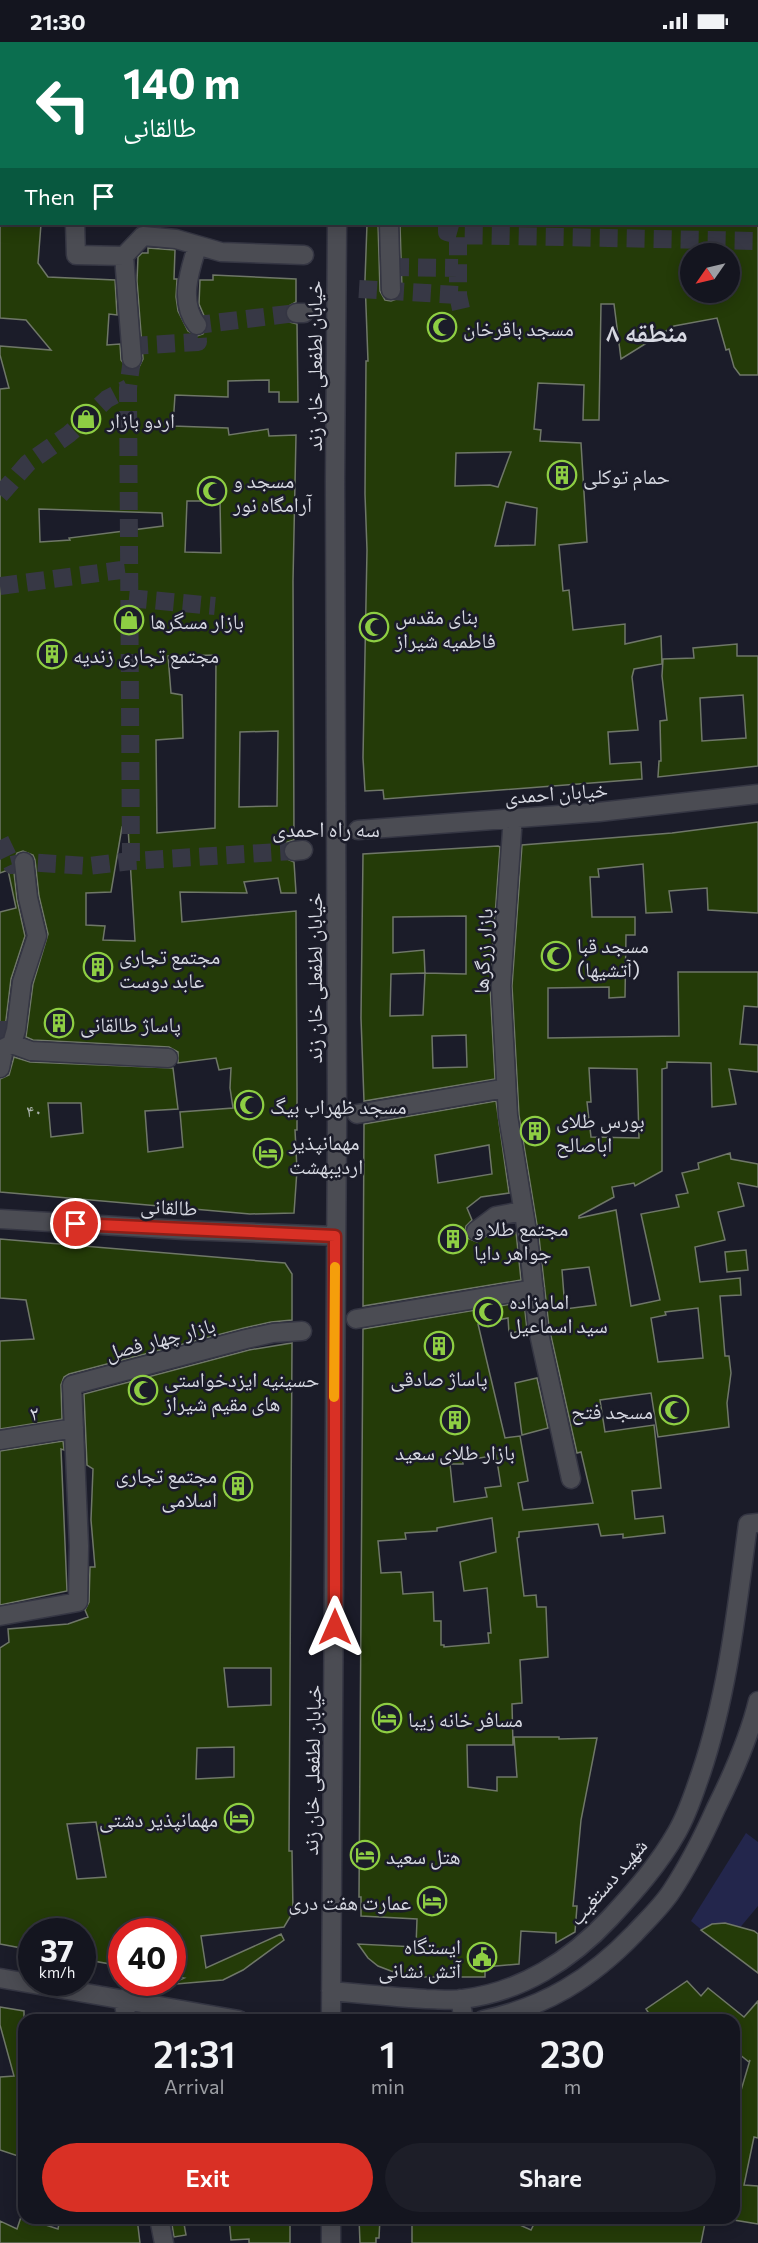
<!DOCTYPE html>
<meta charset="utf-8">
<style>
body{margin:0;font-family:Commissioner,"Noto Naskh Arabic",sans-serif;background:#1d1e28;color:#f1f3f6;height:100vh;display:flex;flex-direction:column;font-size:22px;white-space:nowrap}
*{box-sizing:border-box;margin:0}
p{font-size:20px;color:#9d9fa4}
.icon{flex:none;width:33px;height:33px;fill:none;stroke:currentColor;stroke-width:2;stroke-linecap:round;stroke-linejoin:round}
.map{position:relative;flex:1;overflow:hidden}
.panel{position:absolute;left:18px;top:1972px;width:722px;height:210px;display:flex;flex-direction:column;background:#14151f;border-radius:18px;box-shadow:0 3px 15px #0003,0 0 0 2px #33343d}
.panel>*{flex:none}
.top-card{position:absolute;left:0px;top:0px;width:759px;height:183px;box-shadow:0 3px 15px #0003,0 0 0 2px #33343d;background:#0b6e4f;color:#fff;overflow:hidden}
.needle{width:39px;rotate:236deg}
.tools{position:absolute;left:680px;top:201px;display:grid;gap:12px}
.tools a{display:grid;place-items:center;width:60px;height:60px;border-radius:50%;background:#14151f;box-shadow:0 3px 15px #0003,0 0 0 2px #33343d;font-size:30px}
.speed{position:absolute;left:18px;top:1876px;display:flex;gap:12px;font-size:30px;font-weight:700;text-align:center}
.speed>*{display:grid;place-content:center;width:78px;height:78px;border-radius:50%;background:#14151f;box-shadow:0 3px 15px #0003,0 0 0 2px #33343d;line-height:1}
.speed small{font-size:15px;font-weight:400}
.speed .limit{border:9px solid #d22;background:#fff;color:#111}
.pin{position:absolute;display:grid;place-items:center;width:51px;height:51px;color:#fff;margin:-26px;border:3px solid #fff;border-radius:50%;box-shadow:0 2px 6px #0007}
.me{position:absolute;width:66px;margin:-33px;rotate:0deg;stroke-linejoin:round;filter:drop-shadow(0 0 4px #0008)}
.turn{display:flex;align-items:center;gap:21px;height:126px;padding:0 24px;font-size:27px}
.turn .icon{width:78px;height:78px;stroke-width:2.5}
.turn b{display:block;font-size:42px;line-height:51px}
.then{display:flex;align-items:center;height:57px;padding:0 24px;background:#0003;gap:12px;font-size:22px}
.eta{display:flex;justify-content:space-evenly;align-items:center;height:102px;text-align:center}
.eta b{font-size:36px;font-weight:600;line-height:42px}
.button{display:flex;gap:12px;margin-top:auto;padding:12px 24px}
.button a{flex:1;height:69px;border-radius:36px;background:#d93025;color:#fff;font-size:24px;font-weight:600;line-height:69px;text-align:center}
.button a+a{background:#1d1e28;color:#f1f3f6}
.status{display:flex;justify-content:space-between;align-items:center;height:42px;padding:0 30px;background:#14151f;direction:ltr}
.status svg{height:16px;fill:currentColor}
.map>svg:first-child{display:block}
.green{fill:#23264c}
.building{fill:#243b08;stroke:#6f7768;stroke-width:1.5;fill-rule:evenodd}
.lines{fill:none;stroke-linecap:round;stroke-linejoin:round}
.minor-tunnel{stroke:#373845;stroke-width:18;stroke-dasharray:18 9;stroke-linecap:butt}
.minor-casing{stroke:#353643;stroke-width:21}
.minor{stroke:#4b4c53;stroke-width:18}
.route-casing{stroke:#8d1f18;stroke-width:15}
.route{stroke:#d93025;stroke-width:10}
.slow{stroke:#f59e0b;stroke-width:10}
.labels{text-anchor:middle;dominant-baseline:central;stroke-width:5;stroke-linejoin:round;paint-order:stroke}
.number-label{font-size:18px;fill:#aab2ac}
.poi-label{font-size:21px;fill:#d7d9e2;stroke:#1b1c29;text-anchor:start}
.street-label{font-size:21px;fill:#d7d9e2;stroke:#1b1c29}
.neighbourhood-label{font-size:22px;fill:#d7d9e2;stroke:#1b1c29}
.district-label{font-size:27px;font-weight:bold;fill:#d7d9e2;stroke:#1b1c29}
</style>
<div class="status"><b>21:30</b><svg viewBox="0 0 49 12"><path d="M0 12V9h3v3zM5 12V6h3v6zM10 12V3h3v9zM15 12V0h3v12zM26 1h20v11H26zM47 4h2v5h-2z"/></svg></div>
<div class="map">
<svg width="758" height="2201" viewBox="0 0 758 2201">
<rect width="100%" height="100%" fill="#1b1c29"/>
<path class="green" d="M 746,1791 L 758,1800 L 758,1864 L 723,1906 L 691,1879 Z"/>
<path class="building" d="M 0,182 L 41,182 L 38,221 L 48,235 L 115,238 L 117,273 L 109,272 L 107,303 L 120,302 L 121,318 L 128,327 L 138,327 L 143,317 L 137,239 L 138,215 L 142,211 L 148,211 L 148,206 L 175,208 L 174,237 L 177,237 L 176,255 L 178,269 L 188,289 L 197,294 L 203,292 L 208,283 L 199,262 L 200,238 L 213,238 L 213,233 L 296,237 L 296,260 L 287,265 L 285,272 L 290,280 L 297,282 L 298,360 L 279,360 L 279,350 L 269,350 L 269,338 L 228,339 L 228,355 L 175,353 L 173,384 L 228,386 L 229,393 L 268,387 L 269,394 L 296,393 L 293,539 L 294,798 L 287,800 L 283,810 L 285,816 L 294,820 L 296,851 L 281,851 L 278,836 L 244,840 L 247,851 L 180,850 L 182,880 L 296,869 L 297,1050 L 297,1088 L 295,1088 L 297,1128 L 294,1171 L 250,1172 L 0,1150 L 0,1037 L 9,1033 L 14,1015 L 30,1020 L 173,1026 L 178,1067 L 145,1069 L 148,1110 L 183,1105 L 180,1070 L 233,1066 L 230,1046 L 231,1026 L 219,1028 L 216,1016 L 178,1021 L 178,1010 L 169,1005 L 33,998 L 26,995 L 33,942 L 48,892 L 39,854 L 35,818 L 33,813 L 23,809 L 17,811 L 13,821 L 17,858 L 25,894 L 11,937 L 5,986 L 3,994 L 0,995 L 0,870 L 16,866 L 8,828 L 0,831 L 0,347 L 9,346 L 0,313 L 0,304 L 51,308 L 26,278 L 0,276 ZM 187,459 L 220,459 L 221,511 L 185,510 ZM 39,467 L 162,471 L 163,484 L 69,496 L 70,498 L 40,500 ZM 216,613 L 215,786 L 157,791 L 156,698 L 183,696 L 182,653 L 171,651 L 168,614 ZM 278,689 L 277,764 L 239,765 L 240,690 ZM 122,785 L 128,785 L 135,899 L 103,898 L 105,884 L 86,883 L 86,851 L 111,850 ZM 48,1061 L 81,1061 L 83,1091 L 51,1095 Z
M 367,182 L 378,182 L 380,249 L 385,258 L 391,259 L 397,257 L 402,248 L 400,182 L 758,182 L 758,333 L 740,333 L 734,325 L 729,307 L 726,308 L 717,276 L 674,284 L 621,317 L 614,262 L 601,262 L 599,378 L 583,378 L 584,343 L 538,341 L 534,387 L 541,388 L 540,399 L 581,401 L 587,500 L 559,503 L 563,549 L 569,548 L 573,588 L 625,582 L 625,602 L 661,594 L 662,622 L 634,627 L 632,635 L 638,688 L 608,690 L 610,722 L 641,720 L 642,737 L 384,757 L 383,748 L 365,749 L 363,716 L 367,508 L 365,452 L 366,319 L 368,319 L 365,238 ZM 690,212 L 729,212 L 729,250 L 690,250 ZM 511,410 L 498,445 L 490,443 L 455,444 L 456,411 ZM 506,460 L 537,466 L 535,503 L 495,504 Z
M 737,602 L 737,614 L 758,614 L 758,724 L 658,735 L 659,719 L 661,719 L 660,679 L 667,678 L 662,634 L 663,617 L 694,616 L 693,606 ZM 743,653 L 746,696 L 702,699 L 700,656 Z
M 758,780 L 758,871 L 708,868 L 707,846 L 669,849 L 672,870 L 646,871 L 643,822 L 598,827 L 599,835 L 590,835 L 592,875 L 635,875 L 635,893 L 626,893 L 625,955 L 609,956 L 609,945 L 548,946 L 548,996 L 679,994 L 678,930 L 758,930 L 758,965 L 744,964 L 740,1002 L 758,1003 L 758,1030 L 729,1027 L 736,1062 L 712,1065 L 711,1021 L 667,1020 L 667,1026 L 662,1027 L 662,1129 L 635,1144 L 634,1141 L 612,1145 L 614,1155 L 579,1174 L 579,1176 L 616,1168 L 631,1264 L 660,1258 L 641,1172 L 679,1165 L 676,1153 L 688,1151 L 682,1131 L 699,1127 L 698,1121 L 730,1111 L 731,1117 L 758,1122 L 758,1145 L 738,1141 L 744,1164 L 718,1170 L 725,1198 L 695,1205 L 700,1240 L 740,1236 L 741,1253 L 720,1254 L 725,1314 L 729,1314 L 731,1331 L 727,1361 L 729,1385 L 658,1395 L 651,1351 L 600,1358 L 605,1390 L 654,1383 L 661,1446 L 632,1449 L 635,1477 L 663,1474 L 665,1491 L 623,1496 L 623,1492 L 601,1494 L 598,1482 L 519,1490 L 519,1495 L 517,1496 L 524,1554 L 536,1553 L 537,1565 L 546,1565 L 548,1615 L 520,1618 L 522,1661 L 512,1662 L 513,1703 L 467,1703 L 468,1745 L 497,1749 L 497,1735 L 517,1735 L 514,1695 L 559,1695 L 559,1697 L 597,1696 L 581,1778 L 573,1864 L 577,1864 L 575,1890 L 556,1901 L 556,1891 L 521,1889 L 519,1922 L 485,1925 L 485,1935 L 412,1935 L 391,1929 L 378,1924 L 368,1916 L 358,1902 L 416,1905 L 417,1877 L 361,1874 L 361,1855 L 359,1855 L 363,1287 L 524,1260 L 527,1288 L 509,1291 L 508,1276 L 478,1282 L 505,1396 L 520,1394 L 528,1439 L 518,1441 L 523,1468 L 593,1461 L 581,1410 L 577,1411 L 549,1285 L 539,1195 L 519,1073 L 512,944 L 522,803 L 672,791 ZM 589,1026 L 637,1027 L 639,1096 L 591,1095 L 587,1060 L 591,1060 ZM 589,1225 L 596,1263 L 565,1267 L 562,1228 ZM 698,1266 L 703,1316 L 658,1320 L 651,1276 L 666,1273 L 665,1270 ZM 496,1413 L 501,1444 L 485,1446 L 487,1455 L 454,1460 L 450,1422 L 463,1422 L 463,1419 ZM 492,1476 L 496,1510 L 460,1520 L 464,1549 L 487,1546 L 491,1591 L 488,1591 L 489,1601 L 444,1605 L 444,1603 L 441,1603 L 441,1579 L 434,1579 L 433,1550 L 403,1552 L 401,1530 L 381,1531 L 378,1499 L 406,1497 L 405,1491 L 437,1489 L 437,1486 Z
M 498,804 L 500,805 L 490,943 L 495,1037 L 364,1059 L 361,976 L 363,812 ZM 466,874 L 466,932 L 425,931 L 424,908 L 393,911 L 393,875 ZM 425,931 L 423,973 L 390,974 L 391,932 ZM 466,993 L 467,1025 L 433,1026 L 432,994 Z
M 496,1059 L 509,1151 L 481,1155 L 467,1166 L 472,1178 L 466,1184 L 465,1191 L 467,1196 L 477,1200 L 491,1191 L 516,1190 L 521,1238 L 363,1264 L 364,1082 ZM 489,1103 L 492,1132 L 438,1141 L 435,1113 Z
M 0,1197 L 285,1221 L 292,1232 L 292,1278 L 271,1280 L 244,1286 L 69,1332 L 64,1335 L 61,1343 L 62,1377 L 0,1387 L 0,1299 L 34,1297 L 26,1258 L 0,1256 Z
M 746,1208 L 748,1228 L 727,1230 L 725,1210 Z
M 292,1301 L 289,1809 L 292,1809 L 293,1870 L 284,1885 L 201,1894 L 206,1926 L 281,1892 L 284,1898 L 243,1928 L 223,1938 L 176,1942 L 175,1940 L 184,1936 L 172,1934 L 172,1890 L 122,1890 L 122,1924 L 82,1917 L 82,1890 L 32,1890 L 32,1908 L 0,1902 L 0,1606 L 9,1600 L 8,1587 L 68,1582 L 88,1575 L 85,1568 L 89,1560 L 90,1525 L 95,1525 L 91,1478 L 93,1427 L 87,1423 L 84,1352 L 249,1308 ZM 224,1626 L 271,1626 L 271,1663 L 228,1665 ZM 234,1705 L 234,1735 L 196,1737 L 197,1706 ZM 96,1780 L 106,1835 L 77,1837 L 67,1782 Z
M 537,1336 L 548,1386 L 522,1393 L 515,1341 Z
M 63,1399 L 64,1408 L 61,1407 L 67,1549 L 0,1563 L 0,1409 Z
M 725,1881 L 754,1889 L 758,1892 L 758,1931 L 701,1888 L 712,1882 Z
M 687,1939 L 701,1954 L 708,1946 L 744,1975 L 758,1959 L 758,2096 L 754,2095 L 744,2143 L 758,2144 L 758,2182 L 734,2178 L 734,2072 L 750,2018 L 749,2020 L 734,2008 L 734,1978 L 653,1978 L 646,1967 Z
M 0,1965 L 24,1969 L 24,2116 L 0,2108 L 0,2035 L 14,2034 L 0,1983 Z
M 21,2175 L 58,2187 L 60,2176 L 137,2176 L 140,2201 L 0,2201 L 0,2179 L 17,2187 Z
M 171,2176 L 183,2176 L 186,2193 L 174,2195 Z
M 229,2176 L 290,2176 L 290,2201 L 249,2201 L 249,2197 L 231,2198 Z
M 359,2176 L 380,2176 L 379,2196 L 376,2196 L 376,2201 L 360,2201 Z
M 412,2176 L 504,2176 L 531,2188 L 537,2176 L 706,2176 L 701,2201 L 412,2201 Z"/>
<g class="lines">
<path class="minor-tunnel" d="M 0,142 L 2,142
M 447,182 L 447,190 L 458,193
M 391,225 L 458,226
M 359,247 L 458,253
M 461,267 L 458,253 L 458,193 L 758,199
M 130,304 L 198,300 L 197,283 L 296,271
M 0,453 L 28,421 L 69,392 L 107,357 L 128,346
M 0,544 L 129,527
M 129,556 L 215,564
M 0,798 L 12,823 L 24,820 L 89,824 L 131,819 L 294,809
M 131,819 L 128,346 L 132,317
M 0,988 L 16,988"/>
<g class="minor-casing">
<path id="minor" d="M 77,2 L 77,0
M 340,2 L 340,0
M 75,182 L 76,213 L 124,214 L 143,194 L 176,197 L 221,210 L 304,213
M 389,182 L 391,248
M 124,214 L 132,317
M 296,271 L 304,271
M 197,283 C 179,261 189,230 197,205
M 513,775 L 501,944 L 508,1074 L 528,1196 L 538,1287 L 571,1437
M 358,788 L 599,770 L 758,752
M 294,809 L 303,808
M 24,820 L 28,856 L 37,894 L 22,940 L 16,988 L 12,1002 L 31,1009 L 168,1016
M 0,1026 L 4,1006 L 12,1002
M 357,1072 L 506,1046
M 0,1177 L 184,1188 L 335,1194
M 476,1189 L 496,1174 L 523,1169
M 356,1277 L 534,1247
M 0,1398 L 74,1386
M 0,1574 L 78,1560 L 79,1504 L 72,1343 L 246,1297 L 273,1291 L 302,1289
M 0,1936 L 239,1978
M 331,1949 C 363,1952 394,1955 426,1957 C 438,1957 451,1959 463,1957 C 521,1950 571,1918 610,1876 C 635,1849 659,1822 677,1790 C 688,1771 694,1751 701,1731 C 728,1651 737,1565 748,1482 L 758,1481
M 123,1957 L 127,1978
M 460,1957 L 464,1978
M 331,1978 L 337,1082 L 335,439 L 337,182
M 483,1978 C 545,1965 591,1937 635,1891 C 647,1878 661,1865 671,1850 C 689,1823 703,1795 716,1766 C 733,1732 749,1696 758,1659
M 159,2176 L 164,2201
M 331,2201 L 331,2176"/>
</g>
<use href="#minor" class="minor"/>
</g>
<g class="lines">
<g class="route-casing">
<path id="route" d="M 76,1182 L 335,1194 L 335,1585"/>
</g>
<use href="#route" class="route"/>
<path class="slow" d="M 334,1355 L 335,1225"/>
</g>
<defs>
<g id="mosque-ring" transform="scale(1.5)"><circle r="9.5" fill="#1b1c29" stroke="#8ece43" stroke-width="1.5"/><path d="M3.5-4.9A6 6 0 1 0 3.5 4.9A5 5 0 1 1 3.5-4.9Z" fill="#8ece43"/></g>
<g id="shop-ring" transform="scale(1.5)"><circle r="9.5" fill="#1b1c29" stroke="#8ece43" stroke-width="1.5"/><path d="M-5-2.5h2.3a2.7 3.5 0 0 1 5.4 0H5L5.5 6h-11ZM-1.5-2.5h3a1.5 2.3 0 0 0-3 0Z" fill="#8ece43"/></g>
<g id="building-ring" transform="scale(1.5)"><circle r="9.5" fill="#1b1c29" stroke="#8ece43" stroke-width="1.5"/><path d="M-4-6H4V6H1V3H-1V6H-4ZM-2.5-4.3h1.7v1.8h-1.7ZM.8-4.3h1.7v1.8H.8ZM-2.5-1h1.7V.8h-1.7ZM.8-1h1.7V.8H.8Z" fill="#8ece43"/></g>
<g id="hotel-ring" transform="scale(1.5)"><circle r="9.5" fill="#1b1c29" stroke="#8ece43" stroke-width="1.5"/><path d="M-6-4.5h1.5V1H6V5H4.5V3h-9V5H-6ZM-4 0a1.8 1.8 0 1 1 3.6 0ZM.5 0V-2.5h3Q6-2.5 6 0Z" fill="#8ece43"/></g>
<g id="civic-ring" transform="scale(1.5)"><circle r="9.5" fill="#1b1c29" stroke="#8ece43" stroke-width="1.5"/><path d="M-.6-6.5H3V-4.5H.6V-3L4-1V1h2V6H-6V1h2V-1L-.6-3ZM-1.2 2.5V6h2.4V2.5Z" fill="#8ece43"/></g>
</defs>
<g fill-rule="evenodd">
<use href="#mosque-ring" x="442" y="285"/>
<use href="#shop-ring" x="86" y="377"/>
<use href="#building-ring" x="562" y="433"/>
<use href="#mosque-ring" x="212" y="449"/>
<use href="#shop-ring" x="129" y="578"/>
<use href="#mosque-ring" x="374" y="585"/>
<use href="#building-ring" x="52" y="612"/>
<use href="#mosque-ring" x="556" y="914"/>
<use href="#building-ring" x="98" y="925"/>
<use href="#building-ring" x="59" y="981"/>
<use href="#mosque-ring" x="249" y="1063"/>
<use href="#building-ring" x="535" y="1089"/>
<use href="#hotel-ring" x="268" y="1111"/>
<use href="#building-ring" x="453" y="1197"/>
<use href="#mosque-ring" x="488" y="1270"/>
<use href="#building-ring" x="439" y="1304"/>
<use href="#mosque-ring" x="143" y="1348"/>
<use href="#mosque-ring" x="674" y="1368"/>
<use href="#building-ring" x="455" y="1378"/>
<use href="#building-ring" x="238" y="1444"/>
<use href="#hotel-ring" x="387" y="1676"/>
<use href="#hotel-ring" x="239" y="1776"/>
<use href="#hotel-ring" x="365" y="1813"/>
<use href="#hotel-ring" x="432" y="1859"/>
<use href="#civic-ring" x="482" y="1915"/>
</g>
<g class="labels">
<g class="number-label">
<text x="34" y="1068">۴۰</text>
</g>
<g class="poi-label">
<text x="463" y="285">مسجد باقرخان</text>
<text x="107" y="377">اردو بازار</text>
<text x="583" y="433">حمام توکلی</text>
<text x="233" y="437">مسجد و<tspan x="233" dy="24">آرامگاه نور</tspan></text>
<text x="395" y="573">بنای مقدس<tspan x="395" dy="24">فاطمیه شیراز</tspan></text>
<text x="150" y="578">بازار مسگرها</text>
<text x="73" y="612">مجتمع تجاری زندیه</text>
<text x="577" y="902">مسجد قبا<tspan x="577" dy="24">(آتشیها)</tspan></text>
<text x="119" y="913">مجتمع تجاری<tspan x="119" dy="24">عابد دوست</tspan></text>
<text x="80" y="981">پاساژ طالقانی</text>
<text x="270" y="1063">مسجد ظهراب بیگ</text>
<text x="556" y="1077">بورس طلای<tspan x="556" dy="24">اباصالح</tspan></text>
<text x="289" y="1099">مهمانپذیر<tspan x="289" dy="24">اردیبهشت</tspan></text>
<text x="474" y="1185">مجتمع طلا و<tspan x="474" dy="24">جواهر دایا</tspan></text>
<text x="509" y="1258">امامزاده<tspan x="509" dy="24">سید اسماعیل</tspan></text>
<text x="439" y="1335" text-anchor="middle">پاساژ صادقی</text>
<text x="164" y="1336">حسینیه ایزدخواستی<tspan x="164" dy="24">های مقیم شیراز</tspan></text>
<text x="653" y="1368" text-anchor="end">مسجد فتح</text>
<text x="455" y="1409" text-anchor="middle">بازار طلای سعید</text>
<text x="217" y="1432" text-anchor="end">مجتمع تجاری<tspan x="217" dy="24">اسلامی</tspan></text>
<text x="408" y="1676">مسافر خانه زیبا</text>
<text x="218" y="1776" text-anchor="end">مهمانپذیر دشتی</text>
<text x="386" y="1813">هتل سعيد</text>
<text x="411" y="1859" text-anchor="end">عمارت هفت دری</text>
<text x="461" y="1903" text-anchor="end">ایستگاه<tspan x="461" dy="24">آتش نشانی</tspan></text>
</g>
<g class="street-label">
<text transform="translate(313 324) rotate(-90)">خیابان لطفعلی خان زند</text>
<text transform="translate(556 750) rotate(-4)">خیابان احمدی</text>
<text transform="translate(482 909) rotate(-87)">بازار زرگرها</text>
<text transform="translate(313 936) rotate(-90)">خیابان لطفعلی خان زند</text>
<text transform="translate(169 1164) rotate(3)">طالقانی</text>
<text transform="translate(160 1296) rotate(-15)">بازار چهار فصل</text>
<text transform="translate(34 1370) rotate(-9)">۲</text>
<text transform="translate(311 1728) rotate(-89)">خیابان لطفعلی خان زند</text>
<text transform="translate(607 1839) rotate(-49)">شهید دستغیب</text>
</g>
<g class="neighbourhood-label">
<text x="326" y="786">سه راه احمدی</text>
</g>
<g class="district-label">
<text x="647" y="289">منطقه ۸</text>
</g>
</g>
</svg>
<div class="tools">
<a><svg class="needle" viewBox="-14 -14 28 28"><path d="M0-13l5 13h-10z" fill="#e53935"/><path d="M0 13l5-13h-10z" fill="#9d9fa4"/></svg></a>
</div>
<div class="speed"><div>37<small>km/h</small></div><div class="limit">40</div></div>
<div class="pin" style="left:76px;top:1182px;background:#d93025"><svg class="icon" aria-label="arrive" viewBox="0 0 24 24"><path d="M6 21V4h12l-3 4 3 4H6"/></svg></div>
<svg class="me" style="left:335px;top:1585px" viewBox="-20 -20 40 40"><path d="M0-17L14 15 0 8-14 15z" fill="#d93025" stroke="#fff" stroke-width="4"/></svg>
<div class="top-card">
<div class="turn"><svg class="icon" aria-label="left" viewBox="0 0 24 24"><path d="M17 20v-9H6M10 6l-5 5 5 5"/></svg><div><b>140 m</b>طالقانی</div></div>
<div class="then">Then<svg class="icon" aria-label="arrive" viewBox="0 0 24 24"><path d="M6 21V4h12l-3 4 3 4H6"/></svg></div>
</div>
<section class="panel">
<div class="eta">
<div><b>21:31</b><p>Arrival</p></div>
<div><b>1</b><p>min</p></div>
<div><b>230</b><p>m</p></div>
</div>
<div class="button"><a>Exit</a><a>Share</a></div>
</section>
</div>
